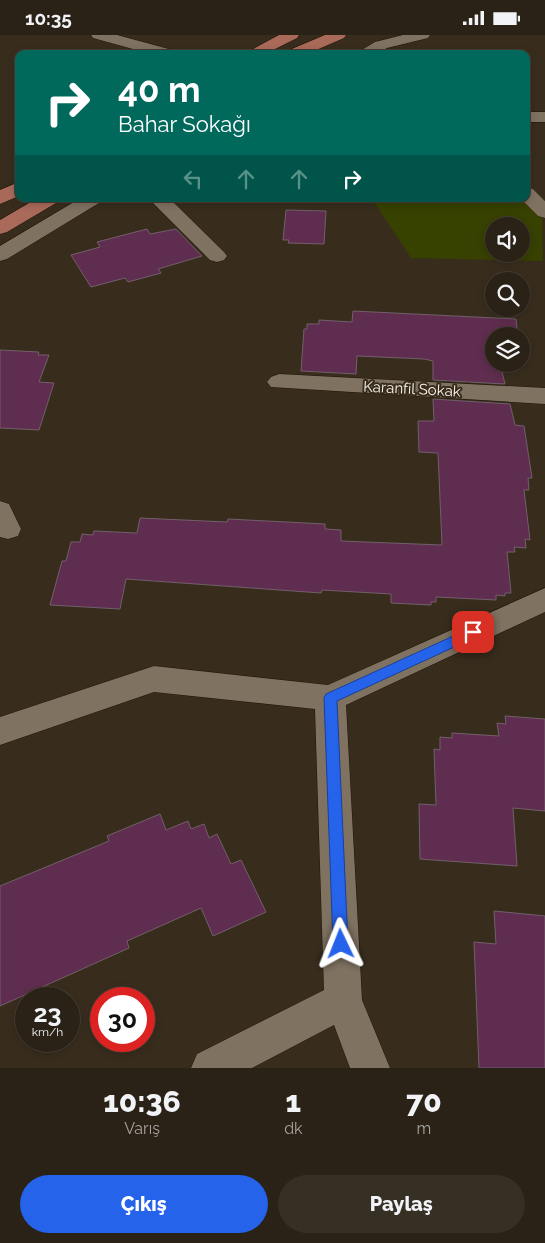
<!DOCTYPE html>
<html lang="tr">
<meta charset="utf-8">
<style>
body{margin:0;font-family:Raleway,sans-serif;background:#362f23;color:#f1f3f6;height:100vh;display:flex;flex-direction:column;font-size:19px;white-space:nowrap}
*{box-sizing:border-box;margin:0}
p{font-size:16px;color:#a5a4a1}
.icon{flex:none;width:28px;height:28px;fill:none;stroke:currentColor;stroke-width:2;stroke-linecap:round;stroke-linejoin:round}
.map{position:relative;height:1033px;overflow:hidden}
.sheet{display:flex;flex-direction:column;background:#2a2216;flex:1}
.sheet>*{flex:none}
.top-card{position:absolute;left:15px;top:15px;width:515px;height:152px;border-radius:10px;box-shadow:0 2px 8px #0003,0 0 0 1px #463f35;background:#00695c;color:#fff;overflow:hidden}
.controls{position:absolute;left:485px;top:182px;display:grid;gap:10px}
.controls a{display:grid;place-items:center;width:45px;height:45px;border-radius:50%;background:#2a2216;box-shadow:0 2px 8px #0003,0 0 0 1px #463f35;font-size:25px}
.speed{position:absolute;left:15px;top:952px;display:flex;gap:10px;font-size:25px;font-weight:700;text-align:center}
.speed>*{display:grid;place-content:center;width:65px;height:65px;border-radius:50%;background:#2a2216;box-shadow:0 2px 8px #0003,0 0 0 1px #463f35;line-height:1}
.speed small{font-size:12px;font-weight:400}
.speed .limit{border:8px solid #d22;background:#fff;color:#111}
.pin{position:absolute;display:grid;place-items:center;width:42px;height:42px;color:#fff;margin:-21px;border-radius:10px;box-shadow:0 2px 8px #0006}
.me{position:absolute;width:55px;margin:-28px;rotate:358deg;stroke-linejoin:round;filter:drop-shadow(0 0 4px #0008)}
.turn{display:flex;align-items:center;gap:18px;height:105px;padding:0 20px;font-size:22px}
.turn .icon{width:65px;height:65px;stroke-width:2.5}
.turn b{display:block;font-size:35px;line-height:42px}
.lanes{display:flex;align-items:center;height:48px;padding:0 20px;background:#0003;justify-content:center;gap:25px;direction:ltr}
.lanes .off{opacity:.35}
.eta{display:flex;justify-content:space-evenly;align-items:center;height:85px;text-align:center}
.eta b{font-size:30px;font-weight:800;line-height:35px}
.button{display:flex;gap:10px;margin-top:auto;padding:10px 20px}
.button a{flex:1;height:58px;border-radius:30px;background:#2563eb;color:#fff;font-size:20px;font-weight:800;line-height:58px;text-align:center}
.button a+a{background:#362f23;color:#f1f3f6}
.status{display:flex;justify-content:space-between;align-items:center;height:35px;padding:0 25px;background:#2a2216;direction:ltr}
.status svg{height:14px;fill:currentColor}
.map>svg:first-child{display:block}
.green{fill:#374100;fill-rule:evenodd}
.building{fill:#5f2d4f;stroke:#725f6a}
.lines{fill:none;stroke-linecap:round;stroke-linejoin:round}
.minor-casing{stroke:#1f1507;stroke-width:1}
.major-casing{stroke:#1f1507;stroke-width:1}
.minor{fill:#807261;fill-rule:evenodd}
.major{fill:#a96a5a;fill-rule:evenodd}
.route{fill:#2563eb;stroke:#184099}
.labels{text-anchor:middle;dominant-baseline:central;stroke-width:4;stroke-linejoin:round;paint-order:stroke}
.street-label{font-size:15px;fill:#faf3e9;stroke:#382d1d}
</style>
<div class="status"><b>10:35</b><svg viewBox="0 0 49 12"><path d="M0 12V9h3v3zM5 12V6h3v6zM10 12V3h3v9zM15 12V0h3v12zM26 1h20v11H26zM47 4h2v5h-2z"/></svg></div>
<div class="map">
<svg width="545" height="1033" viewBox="0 0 545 1033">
<rect width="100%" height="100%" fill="#382d1d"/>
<path class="green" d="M 372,164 L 526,164 L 542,177 L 543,226 L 411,223 ZM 494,191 L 521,191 L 521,219 L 494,219 Z"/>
<path class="building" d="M 286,175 L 326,176 L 324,209 L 288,208 L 289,205 L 283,205 Z
M 147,194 L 150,199 L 176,194 L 202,221 L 158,234 L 161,238 L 128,247 L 125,243 L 91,252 L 71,220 L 100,212 L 97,207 Z
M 353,276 L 516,284 L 518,301 L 494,301 L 494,329 L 509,329 L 500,329 L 505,349 L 433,345 L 433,326 L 424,324 L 357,321 L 356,339 L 301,336 L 304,294 L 307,294 L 307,289 L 319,289 L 319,285 L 352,287 Z
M 0,315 L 39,317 L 38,320 L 49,320 L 39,347 L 54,348 L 39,395 L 0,393 Z
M 433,364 L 510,369 L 515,390 L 524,391 L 532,443 L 528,443 L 529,455 L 524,455 L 530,505 L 525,504 L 526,513 L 514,512 L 515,517 L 507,517 L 511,558 L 505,558 L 505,561 L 496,560 L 496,565 L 436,562 L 436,567 L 431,567 L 431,570 L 391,568 L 391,559 L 322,555 L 321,558 L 126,544 L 120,574 L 50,570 L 62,526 L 66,526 L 71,507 L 80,507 L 82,499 L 93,500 L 94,496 L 137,498 L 140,483 L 227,487 L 228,484 L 325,489 L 325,494 L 341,495 L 341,506 L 442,510 L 438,418 L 419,417 L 418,386 L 434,386 Z
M 505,681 L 545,684 L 545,776 L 513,773 L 517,831 L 420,824 L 419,769 L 436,770 L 434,714 L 440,715 L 440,702 L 452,703 L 452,698 L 499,701 L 497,688 L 506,689 Z
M 160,779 L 166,795 L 188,786 L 191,794 L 204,789 L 209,803 L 217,799 L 231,829 L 241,825 L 266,877 L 213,901 L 201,873 L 127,906 L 129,913 L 0,971 L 0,851 L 109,806 L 107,801 Z
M 494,876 L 545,881 L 545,1033 L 479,1033 L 474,907 L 496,909 Z"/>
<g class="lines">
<g class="minor-casing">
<path id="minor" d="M 91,0 L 117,0 L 176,16 L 178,19 L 151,19 L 93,3 Z
M 403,0 L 430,0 L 428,3 L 387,13 L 376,19 L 355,19 L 375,7 Z
M 526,77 L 545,77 L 545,87 L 526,87 Z
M 526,152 L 533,154 L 545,166 L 545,183 L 538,181 L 521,164 L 526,164 Z
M 79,164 L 102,164 L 99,168 L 7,224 L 0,226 L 0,211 Z
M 149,164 L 170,164 L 224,217 L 227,221 L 224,225 L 217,227 L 210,225 Z
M 279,339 L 545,353 L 545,369 L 271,352 L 267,347 L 271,342 Z
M 0,466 L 9,469 L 21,494 L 18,501 L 8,504 L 0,502 Z
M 545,553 L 545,577 L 346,670 L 362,965 L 390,1033 L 350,1033 L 334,990 L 252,1033 L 191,1033 L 197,1019 L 324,955 L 315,674 L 154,657 L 0,710 L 0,682 L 154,631 L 328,650 Z"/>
</g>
<g class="major-casing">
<path id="major" d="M 279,0 L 299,0 L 297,3 L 265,19 L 244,19 Z
M 325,0 L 346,0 L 344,3 L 307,19 L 285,19 L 287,16 Z
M 19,147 L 19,161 L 0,169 L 0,155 Z
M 36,164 L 59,164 L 56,168 L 7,197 L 0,199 L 0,185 Z"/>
</g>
<use href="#minor" class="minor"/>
<use href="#major" class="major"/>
</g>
<path class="route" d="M 473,592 L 479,597 L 478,601 L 337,666 L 348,909 L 346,914 L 341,916 L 336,914 L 333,909 L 324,663 L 326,659 Z"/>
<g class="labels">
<g class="street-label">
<text transform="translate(412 354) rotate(3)">Karanfil Sokak</text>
</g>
</g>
</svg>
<div class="controls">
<a><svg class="icon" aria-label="sound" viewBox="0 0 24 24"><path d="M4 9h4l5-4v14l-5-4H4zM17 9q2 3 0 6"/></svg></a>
<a><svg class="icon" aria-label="search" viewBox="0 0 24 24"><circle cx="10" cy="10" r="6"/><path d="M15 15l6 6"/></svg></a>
<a><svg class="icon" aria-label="layers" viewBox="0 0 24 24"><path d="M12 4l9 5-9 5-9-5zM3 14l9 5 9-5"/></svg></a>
</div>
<div class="speed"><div>23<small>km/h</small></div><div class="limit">30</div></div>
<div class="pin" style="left:473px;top:597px;background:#d93025"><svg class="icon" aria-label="arrive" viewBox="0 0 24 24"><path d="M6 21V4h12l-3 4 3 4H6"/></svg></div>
<svg class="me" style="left:341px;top:909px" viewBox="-20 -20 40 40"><path d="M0-17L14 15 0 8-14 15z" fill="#2563eb" stroke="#fff" stroke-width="4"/></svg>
<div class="top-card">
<div class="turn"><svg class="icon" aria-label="right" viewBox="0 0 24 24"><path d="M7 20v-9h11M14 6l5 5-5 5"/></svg><div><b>40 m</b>Bahar Sokağı</div></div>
<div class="lanes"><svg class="icon off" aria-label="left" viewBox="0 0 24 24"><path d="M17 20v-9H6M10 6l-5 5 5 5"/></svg><svg class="icon off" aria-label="ahead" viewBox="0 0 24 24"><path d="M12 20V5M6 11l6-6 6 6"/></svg><svg class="icon off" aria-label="ahead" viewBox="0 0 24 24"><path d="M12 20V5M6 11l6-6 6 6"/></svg><svg class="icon" aria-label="right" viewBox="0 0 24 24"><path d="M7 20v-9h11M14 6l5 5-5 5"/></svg></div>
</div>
</div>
<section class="sheet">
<div class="eta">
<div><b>10:36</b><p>Varış</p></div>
<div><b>1</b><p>dk</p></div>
<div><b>70</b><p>m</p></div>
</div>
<div class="button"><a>Çıkış</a><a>Paylaş</a></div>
</section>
